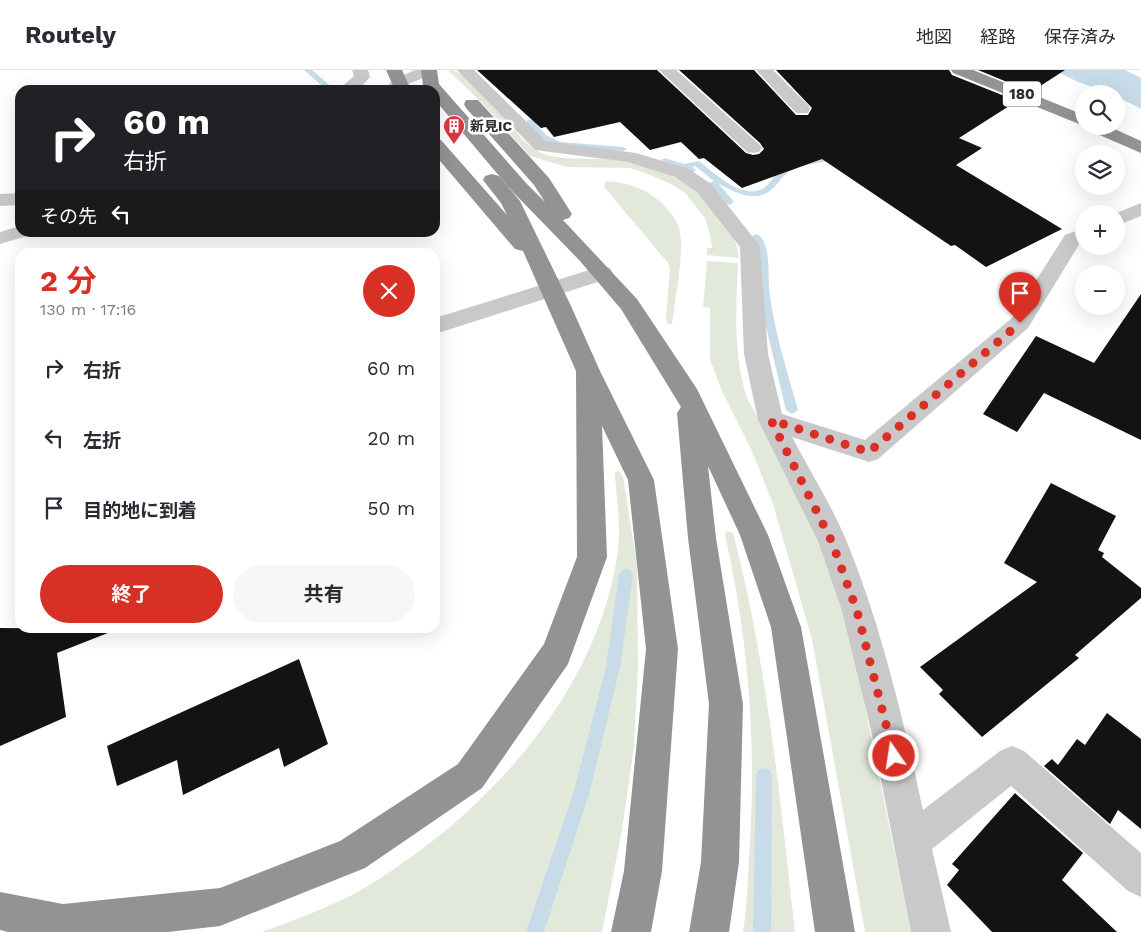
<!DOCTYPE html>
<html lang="ja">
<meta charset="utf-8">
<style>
body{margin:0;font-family:"Work Sans","Noto Sans JP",sans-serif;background:#f7f7f7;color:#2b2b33;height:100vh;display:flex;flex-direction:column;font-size:19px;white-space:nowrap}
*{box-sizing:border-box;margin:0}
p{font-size:16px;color:#7c7c81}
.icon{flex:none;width:28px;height:28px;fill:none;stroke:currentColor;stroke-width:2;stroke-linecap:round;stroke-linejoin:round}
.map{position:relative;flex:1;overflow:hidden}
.drawer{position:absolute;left:15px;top:178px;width:425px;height:385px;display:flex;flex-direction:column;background:#fff;border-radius:15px;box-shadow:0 5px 20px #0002}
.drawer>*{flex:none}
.banner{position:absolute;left:15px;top:15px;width:425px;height:152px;border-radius:15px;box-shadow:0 5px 20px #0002;background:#202124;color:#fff;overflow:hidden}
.controls{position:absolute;left:1075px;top:15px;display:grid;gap:10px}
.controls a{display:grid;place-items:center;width:50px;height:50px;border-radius:50%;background:#fff;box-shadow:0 5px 20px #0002;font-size:25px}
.pin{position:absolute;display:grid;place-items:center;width:42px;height:42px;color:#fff;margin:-51px -21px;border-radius:50% 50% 50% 0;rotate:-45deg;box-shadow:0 0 5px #0007}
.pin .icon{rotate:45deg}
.me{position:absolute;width:55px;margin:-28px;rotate:347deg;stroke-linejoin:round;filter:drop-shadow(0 0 4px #0008)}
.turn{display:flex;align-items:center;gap:18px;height:105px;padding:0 25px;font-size:22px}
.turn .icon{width:65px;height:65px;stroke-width:2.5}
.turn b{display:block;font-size:35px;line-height:42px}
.then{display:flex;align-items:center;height:48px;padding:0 25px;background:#0003;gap:10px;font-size:19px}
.round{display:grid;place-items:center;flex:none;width:52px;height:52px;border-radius:26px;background:#f7f7f7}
.overview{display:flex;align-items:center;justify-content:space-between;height:85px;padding:0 25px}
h1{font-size:30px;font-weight:700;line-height:38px;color:#d93025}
.action{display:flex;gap:10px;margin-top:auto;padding:10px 25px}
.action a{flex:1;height:58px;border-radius:30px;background:#d93025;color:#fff;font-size:20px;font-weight:700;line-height:58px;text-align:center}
.action a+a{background:#f7f7f7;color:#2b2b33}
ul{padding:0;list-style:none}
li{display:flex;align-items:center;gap:15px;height:70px;padding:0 25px}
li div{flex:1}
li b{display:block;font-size:19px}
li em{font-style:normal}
header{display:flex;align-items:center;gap:30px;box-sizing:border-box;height:70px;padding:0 25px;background:#fff;border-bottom:1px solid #e1e1e2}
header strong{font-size:24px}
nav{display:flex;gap:28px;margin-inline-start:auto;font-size:18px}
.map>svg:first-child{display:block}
.green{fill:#e2e9da}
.water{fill:#c7dbe9}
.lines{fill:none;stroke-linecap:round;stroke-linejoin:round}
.stream{fill:#c7dbe9;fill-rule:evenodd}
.building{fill:#131313}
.minor{fill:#c9c9c9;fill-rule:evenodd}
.highway{fill:#939393;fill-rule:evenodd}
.route{stroke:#d93025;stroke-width:9;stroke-dasharray:0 16.2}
.labels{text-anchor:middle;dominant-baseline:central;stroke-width:5;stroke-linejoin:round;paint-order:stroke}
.far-poi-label{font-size:14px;font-weight:bold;fill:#2c2c2c;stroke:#fff;text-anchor:start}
.shield{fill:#fff;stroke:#6b6b6b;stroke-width:1}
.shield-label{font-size:15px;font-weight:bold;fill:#2c2c2c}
</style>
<header>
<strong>Routely</strong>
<nav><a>地図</a><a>経路</a><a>保存済み</a></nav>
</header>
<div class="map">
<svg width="1141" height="862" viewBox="0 0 1141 862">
<rect width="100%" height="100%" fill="#fff"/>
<path class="green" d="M 448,0 C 473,0 511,62 531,77 C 549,91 579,88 601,89 C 645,91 692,107 718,144 C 728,158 738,171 739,188 L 707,185 L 707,178 L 712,178 L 710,164 L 705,148 L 686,124 L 673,115 L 645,103 L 630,98 L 567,97 L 530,86 L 481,32 Z
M 606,111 C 632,113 653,121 670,142 C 674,147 679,155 680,162 C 684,187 675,228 672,254 L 668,254 L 666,249 L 670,198 L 668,193 L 605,118 L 604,114 Z
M 707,191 L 738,193 C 736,237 733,285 747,328 L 799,425 L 826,484 L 854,584 L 911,862 L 865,862 L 812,569 L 773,434 L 752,381 L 722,321 L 710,290 L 710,238 L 703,237 Z
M 619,401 L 623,407 L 637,495 L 638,597 L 634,677 L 622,760 L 602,862 L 261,862 C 292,852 323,839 352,825 C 375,813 397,797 418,782 C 515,710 601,604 618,481 C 621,457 617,431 615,406 L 615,402 Z
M 727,461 L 733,463 C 767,593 780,728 795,862 L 743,862 C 747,837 748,811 749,786 C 757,678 749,570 725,465 Z"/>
<path class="water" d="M 1054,0 L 1125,0 L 1141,8 L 1141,39 L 1116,26 L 1116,24 L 1111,24 L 1078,12 Z"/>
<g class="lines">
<path class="stream" d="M 304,0 L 312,0 L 335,20 L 327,20 Z
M 527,50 L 533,50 L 546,65 L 560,72 L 623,77 L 627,79 L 623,81 L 555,76 L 540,69 L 527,54 Z
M 839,84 L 843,86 L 842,88 C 826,92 807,93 792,100 C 783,104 779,113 772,119 C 756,134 733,122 718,113 L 734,132 L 730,135 L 727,134 L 709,113 L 714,111 L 695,96 L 692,97 L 696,100 L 692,103 L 661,90 L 665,88 L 684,94 L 699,91 C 714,103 743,131 764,118 C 772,112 776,101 786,97 C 802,89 822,88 839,84 Z
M 756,164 C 771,169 768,204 769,217 C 773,259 787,300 798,340 L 792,344 L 786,340 L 761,236 L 758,182 L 751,167 Z
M 626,499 L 631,501 L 633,505 L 620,597 L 590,721 L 544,862 L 526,862 L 574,721 L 606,597 L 619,505 L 621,501 Z
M 764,698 L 770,700 L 772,706 L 771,862 L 753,862 L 756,706 L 758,700 Z"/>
</g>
<path class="building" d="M 477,0 L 657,0 L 746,83 L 753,85 L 759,84 L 764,79 L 760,73 L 679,0 L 754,0 L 796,45 L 808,45 L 812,38 L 776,0 L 949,0 L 952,5 L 1017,31 L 959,68 L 982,78 L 956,95 L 1062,159 L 986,197 L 955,175 L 951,176 L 822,89 L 742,118 L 704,88 L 699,89 L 681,72 L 650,80 L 620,52 L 554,67 L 546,57 L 541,58 Z
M 978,0 L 1065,0 L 1031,22 Z
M 1141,224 L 1141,370 L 1044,323 L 1017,362 L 983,344 L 1036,266 L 1094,293 Z
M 1051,413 L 1116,446 L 1098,480 L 1104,483 L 1102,487 L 1141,518 L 1141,528 L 1075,585 L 1079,588 L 982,667 L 939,624 L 943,620 L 920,597 L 1037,512 L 1004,493 Z
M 0,558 L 118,559 L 57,583 L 66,647 L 0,676 Z
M 299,589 L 328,674 L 284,697 L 279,678 L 183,725 L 177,690 L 117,716 L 107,676 Z
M 1107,643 L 1141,669 L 1141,759 L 1118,740 L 1110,754 L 1044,696 L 1052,689 L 1058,695 L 1077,669 L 1085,675 Z
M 1015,723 L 1083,783 L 1062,810 L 1117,862 L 992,862 L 947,815 L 959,800 L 952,794 Z"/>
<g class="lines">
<path class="minor" d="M 352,0 L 368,0 L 370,7 L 358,20 L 338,20 L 354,6 Z
M 415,0 L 437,0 L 435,3 L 406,15 L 401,20 L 384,20 L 394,9 Z
M 457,0 L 474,0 L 546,71 L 636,83 L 689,99 L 711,114 L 760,176 L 768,284 L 782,344 L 865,370 L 1012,248 L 1065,165 L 1084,158 L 1084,171 L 1080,173 L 1028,258 L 878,389 L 869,392 L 792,367 C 810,401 832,436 847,472 C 882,558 903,649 923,740 L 1000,681 L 1012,676 L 1024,681 L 1141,783 L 1141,827 L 1128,821 L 1011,716 L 932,779 L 951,862 L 911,862 L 873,669 L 842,541 L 818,471 L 758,350 L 744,284 L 740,177 L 697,122 L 675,107 L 628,92 L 535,80 Z
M 659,0 L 676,0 L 759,74 L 762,78 L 759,82 L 753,83 L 747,82 Z
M 756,0 L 773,0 L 808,35 L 810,39 L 808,43 L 796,43 Z
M 20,123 L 20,135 L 0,136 L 0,124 Z
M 1141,133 L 1141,146 L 1116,156 L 1116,144 L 1114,144 Z
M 20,156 L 20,162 L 30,162 L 27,166 L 0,174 L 0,162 Z
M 602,196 L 610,198 L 613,203 L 610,208 L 435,264 L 435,248 Z"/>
<path class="highway" d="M 386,0 L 402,0 L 411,20 L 395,20 Z
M 421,0 L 437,0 L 439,14 L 526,113 L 545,132 L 534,115 L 466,38 L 464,34 L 466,30 L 478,30 L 549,108 L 572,144 L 569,148 L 563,150 L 637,229 L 697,319 L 768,465 L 801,557 L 855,862 L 815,862 L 771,557 L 740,465 L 708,396 L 716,468 L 743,634 L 739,792 L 729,862 L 689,862 L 701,792 L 709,634 L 688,468 L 677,343 L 681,337 L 621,239 L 580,191 L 512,121 L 435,30 L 435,20 L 425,18 L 423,15 Z
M 951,0 L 973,0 L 1084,45 L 1084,56 L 953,3 Z
M 1086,56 L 1108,56 L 1141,71 L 1141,83 L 1088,60 Z
M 435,69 L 441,70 L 507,145 L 501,133 L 483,110 L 485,106 L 492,104 L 499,106 L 520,131 L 571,236 L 600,301 L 654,410 L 678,579 L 662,801 L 651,862 L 611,862 L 624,801 L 646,579 L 628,410 L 602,356 L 607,487 L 568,594 L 482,718 L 365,798 L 220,856 L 168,862 L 8,862 L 0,860 L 0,822 L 63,834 L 220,818 L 340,771 L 458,694 L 544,574 L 577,487 L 576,301 L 523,181 L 515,179 L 435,85 Z"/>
</g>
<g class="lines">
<path class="route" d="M 894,686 L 857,541 L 832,472 L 771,350 L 869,382 L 1020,253"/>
</g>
<defs>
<g id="building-pin" transform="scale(1.125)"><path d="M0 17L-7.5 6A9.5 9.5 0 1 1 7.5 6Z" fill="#db3741" stroke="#fff"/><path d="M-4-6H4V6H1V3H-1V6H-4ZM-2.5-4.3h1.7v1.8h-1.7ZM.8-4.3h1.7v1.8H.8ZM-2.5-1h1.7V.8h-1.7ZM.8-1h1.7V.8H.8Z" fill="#fff"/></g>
</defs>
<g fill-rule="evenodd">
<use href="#building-pin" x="454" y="56"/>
</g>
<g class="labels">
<g class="far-poi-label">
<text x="470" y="56">新見IC</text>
</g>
<rect class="shield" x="1003" y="11.5" width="38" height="25" rx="4"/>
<g class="shield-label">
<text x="1022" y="24">180</text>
</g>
</g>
</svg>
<div class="controls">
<a><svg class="icon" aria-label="search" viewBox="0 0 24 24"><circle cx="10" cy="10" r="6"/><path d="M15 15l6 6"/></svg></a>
<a><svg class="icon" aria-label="layers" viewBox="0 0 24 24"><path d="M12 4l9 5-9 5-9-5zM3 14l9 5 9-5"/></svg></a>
<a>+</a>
<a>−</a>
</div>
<div class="pin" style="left:1020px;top:253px;background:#d93025"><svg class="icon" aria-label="arrive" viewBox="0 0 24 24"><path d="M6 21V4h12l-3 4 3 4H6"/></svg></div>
<svg class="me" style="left:894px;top:686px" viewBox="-20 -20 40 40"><circle r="17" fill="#d93025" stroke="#fff" stroke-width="3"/><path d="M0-11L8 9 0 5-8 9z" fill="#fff"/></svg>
<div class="banner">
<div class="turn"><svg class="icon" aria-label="right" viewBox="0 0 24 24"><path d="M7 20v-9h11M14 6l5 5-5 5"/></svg><div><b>60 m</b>右折</div></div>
<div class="then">その先<svg class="icon" aria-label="left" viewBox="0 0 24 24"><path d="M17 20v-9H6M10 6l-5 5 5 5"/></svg></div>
</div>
<section class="drawer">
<div class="overview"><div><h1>2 分</h1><p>130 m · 17:16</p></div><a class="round" style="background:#d93025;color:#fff"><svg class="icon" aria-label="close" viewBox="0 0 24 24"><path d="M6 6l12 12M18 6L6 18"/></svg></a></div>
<ul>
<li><svg class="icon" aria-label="right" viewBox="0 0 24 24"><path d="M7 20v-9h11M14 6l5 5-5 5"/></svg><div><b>右折</b></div><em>60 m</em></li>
<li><svg class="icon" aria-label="left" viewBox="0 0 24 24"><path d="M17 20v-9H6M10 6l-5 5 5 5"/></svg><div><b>左折</b></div><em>20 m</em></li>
<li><svg class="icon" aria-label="arrive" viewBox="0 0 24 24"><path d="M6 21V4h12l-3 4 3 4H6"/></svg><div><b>目的地に到着</b></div><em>50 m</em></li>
</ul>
<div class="action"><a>終了</a><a>共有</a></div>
</section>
</div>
